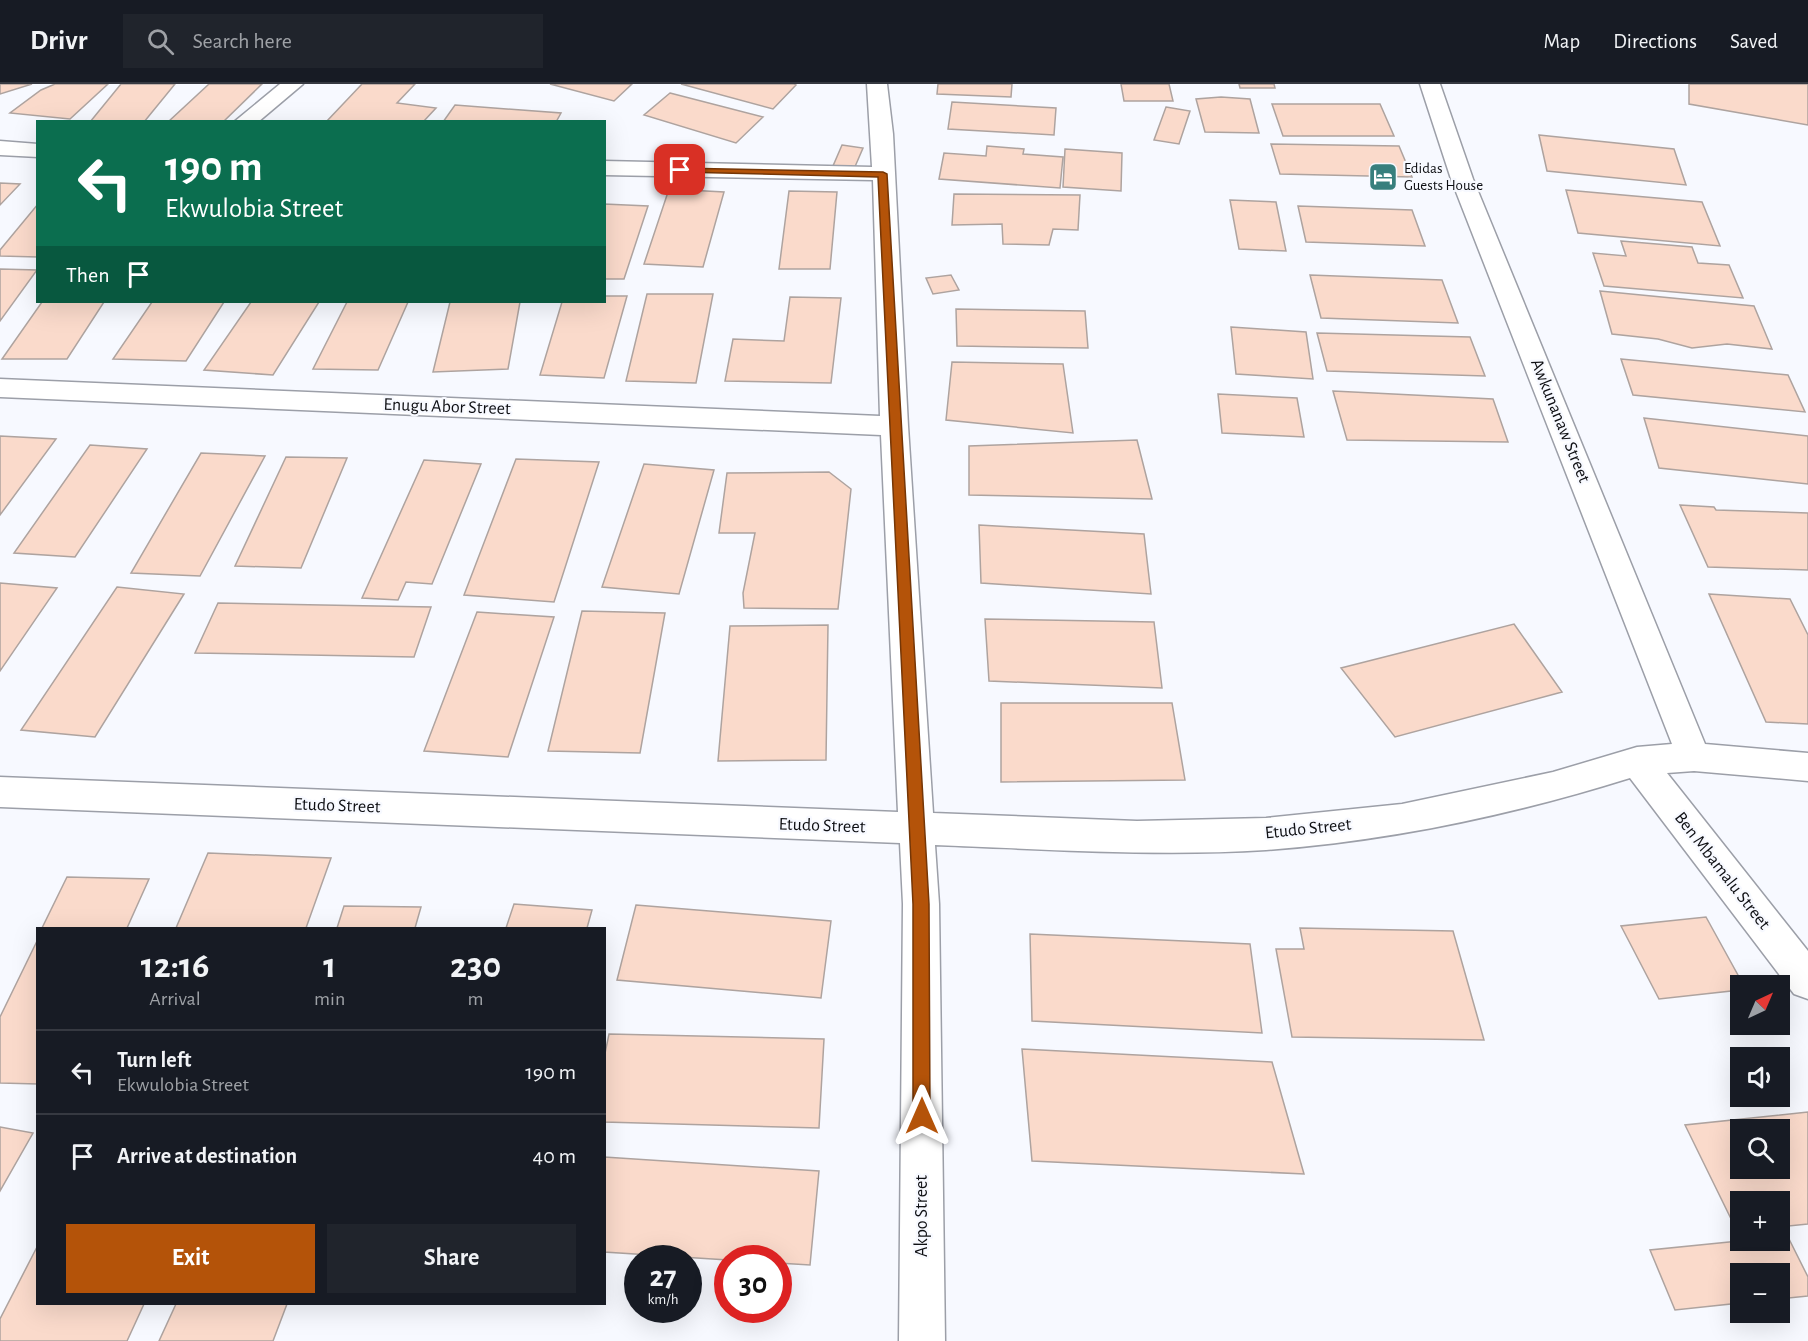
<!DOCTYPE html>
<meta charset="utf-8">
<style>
body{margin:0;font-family:"Alegreya Sans",sans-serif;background:#20242c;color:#f1f3f6;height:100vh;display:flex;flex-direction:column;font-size:22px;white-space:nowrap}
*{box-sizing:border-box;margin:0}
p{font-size:20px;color:#9ea1a6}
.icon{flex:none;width:33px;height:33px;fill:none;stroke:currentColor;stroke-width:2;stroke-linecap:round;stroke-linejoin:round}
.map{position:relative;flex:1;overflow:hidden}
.sheet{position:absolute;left:36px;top:843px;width:570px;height:378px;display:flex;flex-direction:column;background:#171b24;border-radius:0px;box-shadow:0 6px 24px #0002}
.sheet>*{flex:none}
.top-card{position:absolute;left:36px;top:36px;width:570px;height:183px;border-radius:0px;box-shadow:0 6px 24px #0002;background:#0b6e4f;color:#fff;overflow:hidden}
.needle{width:39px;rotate:44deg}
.buttons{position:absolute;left:1730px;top:891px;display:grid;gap:12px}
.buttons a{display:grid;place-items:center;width:60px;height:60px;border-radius:0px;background:#171b24;box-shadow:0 6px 24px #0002;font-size:30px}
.speed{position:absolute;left:624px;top:1161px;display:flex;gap:12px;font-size:30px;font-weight:700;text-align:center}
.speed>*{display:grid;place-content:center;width:78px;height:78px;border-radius:50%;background:#171b24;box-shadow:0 6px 24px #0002;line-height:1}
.speed small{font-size:15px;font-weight:400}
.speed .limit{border:9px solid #d22;background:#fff;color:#111}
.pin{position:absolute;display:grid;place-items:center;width:51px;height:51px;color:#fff;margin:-26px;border-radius:12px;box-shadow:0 3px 9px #0006}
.me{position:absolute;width:66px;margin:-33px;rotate:0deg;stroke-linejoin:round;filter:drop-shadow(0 0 4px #0008)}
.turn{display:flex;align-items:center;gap:21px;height:126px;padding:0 30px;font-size:27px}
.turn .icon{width:78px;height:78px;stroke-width:2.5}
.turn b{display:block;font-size:42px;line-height:51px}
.then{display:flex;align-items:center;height:57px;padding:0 30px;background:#0003;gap:12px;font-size:22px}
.eta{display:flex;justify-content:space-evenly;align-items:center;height:102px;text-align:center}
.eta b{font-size:36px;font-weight:700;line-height:42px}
.cta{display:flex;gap:12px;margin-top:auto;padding:12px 30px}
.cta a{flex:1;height:69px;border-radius:0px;background:#b45309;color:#fff;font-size:24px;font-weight:700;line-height:69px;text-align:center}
.cta a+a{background:#20242c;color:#f1f3f6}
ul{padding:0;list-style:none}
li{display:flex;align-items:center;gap:18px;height:84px;padding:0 30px;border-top:2px solid #363941}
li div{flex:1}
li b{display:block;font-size:22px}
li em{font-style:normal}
header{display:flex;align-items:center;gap:36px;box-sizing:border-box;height:84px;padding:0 30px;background:#171b24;border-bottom:2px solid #363941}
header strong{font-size:28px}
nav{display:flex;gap:33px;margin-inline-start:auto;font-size:21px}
.search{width:420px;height:54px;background:#20242c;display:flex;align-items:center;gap:15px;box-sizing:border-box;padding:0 21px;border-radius:0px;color:#9ea1a6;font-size:22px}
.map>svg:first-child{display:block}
.building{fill:#fadacb;stroke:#aea39f;stroke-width:1.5;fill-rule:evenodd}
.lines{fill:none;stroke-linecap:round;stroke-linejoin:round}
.minor-casing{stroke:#9c9fa8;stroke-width:3}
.minor{fill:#fff;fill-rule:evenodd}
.route{fill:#b45309;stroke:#753606;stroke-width:1.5}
.labels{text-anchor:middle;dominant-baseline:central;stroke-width:4.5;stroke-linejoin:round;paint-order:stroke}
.far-poi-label{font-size:15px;fill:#0e0f13;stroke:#f7f9ff;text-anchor:start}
.street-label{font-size:18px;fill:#0e0f13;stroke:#f7f9ff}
</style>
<header>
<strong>Drivr</strong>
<div class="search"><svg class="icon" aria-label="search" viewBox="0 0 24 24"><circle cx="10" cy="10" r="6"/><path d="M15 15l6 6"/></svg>Search here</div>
<nav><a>Map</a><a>Directions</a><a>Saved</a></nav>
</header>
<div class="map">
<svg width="1808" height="1257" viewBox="0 0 1808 1257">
<rect width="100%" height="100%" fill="#f7f9ff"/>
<path class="building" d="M 0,0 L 32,0 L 0,10 Z
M 55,0 L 108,0 L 70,35 L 10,29 L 41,6 Z
M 121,0 L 175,0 L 144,38 L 90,38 Z
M 209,0 L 262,0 L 223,38 L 168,38 Z
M 362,0 L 415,0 L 397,19 L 436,24 L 423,38 L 326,38 Z
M 550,0 L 632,0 L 614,17 Z
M 681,0 L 794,0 L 796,1 L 773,25 Z
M 938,0 L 1012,0 L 1011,13 L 937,10 Z
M 1121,0 L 1169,0 L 1173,17 L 1124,17 Z
M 1239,0 L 1274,0 L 1275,4 L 1240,4 Z
M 1689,0 L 1808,0 L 1808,41 L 1689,20 Z
M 670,9 L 763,33 L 736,59 L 644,31 Z
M 1221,13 L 1250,15 L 1259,49 L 1205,48 L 1196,15 Z
M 952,18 L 1056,24 L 1054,51 L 948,45 Z
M 1272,20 L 1380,20 L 1394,52 L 1283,52 Z
M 455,21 L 561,29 L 556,38 L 443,38 Z
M 1166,23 L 1190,27 L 1179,60 L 1154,56 Z
M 1539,51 L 1674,65 L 1686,101 L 1547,87 Z
M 1271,60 L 1399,62 L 1412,93 L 1280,90 Z
M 842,61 L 863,64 L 854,85 L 833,82 Z
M 987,62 L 1024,65 L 1023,70 L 1063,73 L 1060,104 L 939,95 L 944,69 L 986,72 Z
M 1065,65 L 1122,69 L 1121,107 L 1063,103 Z
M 0,99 L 20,100 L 0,121 Z
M 669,105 L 724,108 L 703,183 L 644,180 Z
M 1566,106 L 1702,118 L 1720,162 L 1578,149 Z
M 789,107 L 837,108 L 830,185 L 779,185 Z
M 954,110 L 1080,111 L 1078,146 L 1053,145 L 1049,161 L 1003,160 L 1002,140 L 952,141 Z
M 1230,116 L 1276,118 L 1286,167 L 1239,165 Z
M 38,120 L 38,173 L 0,172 L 0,166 Z
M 604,120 L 648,122 L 624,195 L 604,195 Z
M 1298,122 L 1412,126 L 1425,162 L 1306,158 Z
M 1621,157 L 1692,163 L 1698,179 L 1729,181 L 1743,214 L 1604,202 L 1593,169 L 1626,172 Z
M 0,185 L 37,186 L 0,237 Z
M 951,191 L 959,206 L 933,210 L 926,194 Z
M 1310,191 L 1442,196 L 1458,239 L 1321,234 Z
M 1600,207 L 1754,222 L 1772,265 L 1727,260 L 1692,264 L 1658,255 L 1612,250 Z
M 647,210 L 713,210 L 696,299 L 626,297 Z
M 604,212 L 627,212 L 604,294 L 540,291 L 562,218 L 604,218 Z
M 790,213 L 841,214 L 831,299 L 725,297 L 733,255 L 784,257 Z
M 42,218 L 104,218 L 67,275 L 2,275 Z
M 152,218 L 224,218 L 186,277 L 113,275 Z
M 251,218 L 319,218 L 273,291 L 204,286 Z
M 347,218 L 408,218 L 378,286 L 313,285 Z
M 450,218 L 520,218 L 508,285 L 433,288 Z
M 956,225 L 1085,227 L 1088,264 L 957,262 Z
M 1231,243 L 1306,248 L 1313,295 L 1236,290 Z
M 1317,249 L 1470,253 L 1485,292 L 1327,287 Z
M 1621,275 L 1788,291 L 1805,328 L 1633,311 Z
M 952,278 L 1063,280 L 1073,349 L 946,336 Z
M 1333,307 L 1493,315 L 1508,358 L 1347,356 Z
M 1218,310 L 1297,314 L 1304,353 L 1222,349 Z
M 1644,334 L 1808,352 L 1808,400 L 1659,384 Z
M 0,352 L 56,355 L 0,431 Z
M 1137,356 L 1152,415 L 969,411 L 969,362 Z
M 90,361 L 147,365 L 75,473 L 14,469 Z
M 201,369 L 265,372 L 200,492 L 131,489 Z
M 286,373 L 347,374 L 301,484 L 235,482 Z
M 516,375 L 599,378 L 554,518 L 464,511 Z
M 424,376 L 481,380 L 432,500 L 406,498 L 398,516 L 362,514 Z
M 644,380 L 714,386 L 679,510 L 602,503 Z
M 829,388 L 851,405 L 838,525 L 744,524 L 743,509 L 755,449 L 719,449 L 727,389 Z
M 1680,421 L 1714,423 L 1716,426 L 1808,429 L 1808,486 L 1708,483 Z
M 979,441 L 1144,450 L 1151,510 L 981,499 Z
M 0,499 L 57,504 L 0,587 Z
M 117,503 L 184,510 L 95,653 L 21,646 Z
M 1709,510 L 1790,515 L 1808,551 L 1808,640 L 1766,638 Z
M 218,519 L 431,523 L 414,573 L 195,569 Z
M 582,527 L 665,529 L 640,669 L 548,667 Z
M 477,528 L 554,533 L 508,673 L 424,667 Z
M 985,535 L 1154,538 L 1162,604 L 989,597 Z
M 1514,540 L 1562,608 L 1395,653 L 1341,584 Z
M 828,541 L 826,676 L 718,677 L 730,542 Z
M 1001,619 L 1172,619 L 1185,696 L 1001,698 Z
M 208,769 L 331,774 L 306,844 L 176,844 Z
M 67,793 L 149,795 L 127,844 L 42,844 Z
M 514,820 L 592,826 L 587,844 L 506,844 Z
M 636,821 L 831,837 L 821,914 L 617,896 Z
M 344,822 L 421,823 L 415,844 L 337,844 Z
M 1706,833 L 1744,902 L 1740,902 L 1740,906 L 1659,915 L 1621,842 Z
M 1300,844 L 1453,847 L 1484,956 L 1292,953 L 1276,865 L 1304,865 Z
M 1030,850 L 1250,860 L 1262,949 L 1032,937 Z
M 38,855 L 38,1000 L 0,999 L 0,933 Z
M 609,950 L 824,955 L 819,1044 L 604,1038 L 604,974 Z
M 1022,965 L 1272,978 L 1304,1090 L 1032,1077 Z
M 1808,1028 L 1808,1140 L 1779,1143 L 1779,1118 L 1740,1118 L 1740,1147 L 1737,1147 L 1685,1041 ZM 1740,1046 L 1779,1046 L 1779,1084 L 1740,1084 Z
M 0,1043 L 33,1049 L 0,1107 Z
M 604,1073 L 819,1087 L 810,1181 L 778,1179 L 778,1174 L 728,1176 L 604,1168 Z
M 1779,1153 L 1788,1153 L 1808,1193 L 1808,1212 L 1779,1215 L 1779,1190 L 1740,1190 L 1740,1219 L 1675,1226 L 1650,1166 L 1749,1156 L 1779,1156 Z
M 38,1161 L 38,1220 L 144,1220 L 127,1257 L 0,1257 L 0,1235 Z
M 176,1220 L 287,1220 L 273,1257 L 159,1257 Z"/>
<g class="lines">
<g class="minor-casing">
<path id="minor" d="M 280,0 L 303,0 L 258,38 L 234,38 Z
M 867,0 L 887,0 L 893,50 L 908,342 L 933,729 L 1137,737 L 1266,734 L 1402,720 L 1553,688 L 1637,663 L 1672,660 L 1451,95 L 1420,0 L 1440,0 L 1473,95 L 1705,660 L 1808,669 L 1808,697 L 1694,687 L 1667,689 L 1808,867 L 1808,915 L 1794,910 L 1630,694 C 1512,731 1390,757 1266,766 C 1156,773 1045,765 935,761 L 939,820 L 945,1257 L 899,1257 L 903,820 L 900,759 L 0,723 L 0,693 L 898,728 L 881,351 L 0,313 L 0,295 L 880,332 L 873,96 L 604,91 L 604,77 L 872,83 Z
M 0,57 L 38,60 L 38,73 L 0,71 Z"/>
</g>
<use href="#minor" class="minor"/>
</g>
<path class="route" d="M 677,84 L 883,88 L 887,90 L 929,820 L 930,1032 L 928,1038 L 922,1040 L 916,1038 L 913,1032 L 913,820 L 878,93 L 680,88 L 675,86 Z"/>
<defs>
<g id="hotel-square" transform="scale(1.5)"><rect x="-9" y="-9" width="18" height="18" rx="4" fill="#377f7d" stroke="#f7f9ff"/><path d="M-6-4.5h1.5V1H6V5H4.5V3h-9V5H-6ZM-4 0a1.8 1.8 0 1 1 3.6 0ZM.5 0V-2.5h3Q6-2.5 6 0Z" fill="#fff"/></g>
</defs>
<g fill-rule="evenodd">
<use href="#hotel-square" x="1383" y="93"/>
</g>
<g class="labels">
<g class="far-poi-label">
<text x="1404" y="84">Edidas<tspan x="1404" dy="17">Guests House</tspan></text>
</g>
<g class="street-label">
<text transform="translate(447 323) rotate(2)">Enugu Abor Street</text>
<text transform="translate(1560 337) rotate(68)">Awkunanaw Street</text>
<text transform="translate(337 722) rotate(2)">Etudo Street</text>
<text transform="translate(822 742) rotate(2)">Etudo Street</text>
<text transform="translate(1308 745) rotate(-6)">Etudo Street</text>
<text transform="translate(1722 787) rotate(52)">Ben Mbamalu Street</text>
<text transform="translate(922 1132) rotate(-90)">Akpo Street</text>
</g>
</g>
</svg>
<div class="buttons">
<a><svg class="needle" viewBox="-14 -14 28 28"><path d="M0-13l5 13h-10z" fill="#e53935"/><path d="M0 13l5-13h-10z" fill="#9ea1a6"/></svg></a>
<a><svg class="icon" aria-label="sound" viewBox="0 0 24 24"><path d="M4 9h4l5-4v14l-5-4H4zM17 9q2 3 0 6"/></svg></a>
<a><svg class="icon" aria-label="search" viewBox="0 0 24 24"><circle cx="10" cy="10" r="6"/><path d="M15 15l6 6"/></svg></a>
<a>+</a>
<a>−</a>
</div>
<div class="speed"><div>27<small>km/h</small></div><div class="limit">30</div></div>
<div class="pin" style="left:680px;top:86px;background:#d93025"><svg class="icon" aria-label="arrive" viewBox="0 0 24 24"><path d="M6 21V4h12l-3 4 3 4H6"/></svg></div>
<svg class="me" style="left:922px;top:1032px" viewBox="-20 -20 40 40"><path d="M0-17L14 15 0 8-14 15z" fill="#b45309" stroke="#fff" stroke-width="4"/></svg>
<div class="top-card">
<div class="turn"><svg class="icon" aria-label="left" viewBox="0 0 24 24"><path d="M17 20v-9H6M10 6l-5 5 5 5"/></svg><div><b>190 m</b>Ekwulobia Street</div></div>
<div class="then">Then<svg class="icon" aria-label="arrive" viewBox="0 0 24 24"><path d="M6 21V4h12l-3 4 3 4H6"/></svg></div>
</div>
<section class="sheet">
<div class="eta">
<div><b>12:16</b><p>Arrival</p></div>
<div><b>1</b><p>min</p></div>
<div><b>230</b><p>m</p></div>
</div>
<ul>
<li><svg class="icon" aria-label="left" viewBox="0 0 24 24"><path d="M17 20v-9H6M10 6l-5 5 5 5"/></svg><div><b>Turn left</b><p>Ekwulobia Street</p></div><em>190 m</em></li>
<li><svg class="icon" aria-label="arrive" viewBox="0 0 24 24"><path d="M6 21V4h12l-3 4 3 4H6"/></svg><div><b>Arrive at destination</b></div><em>40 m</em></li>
</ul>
<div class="cta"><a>Exit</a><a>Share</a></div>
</section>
</div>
